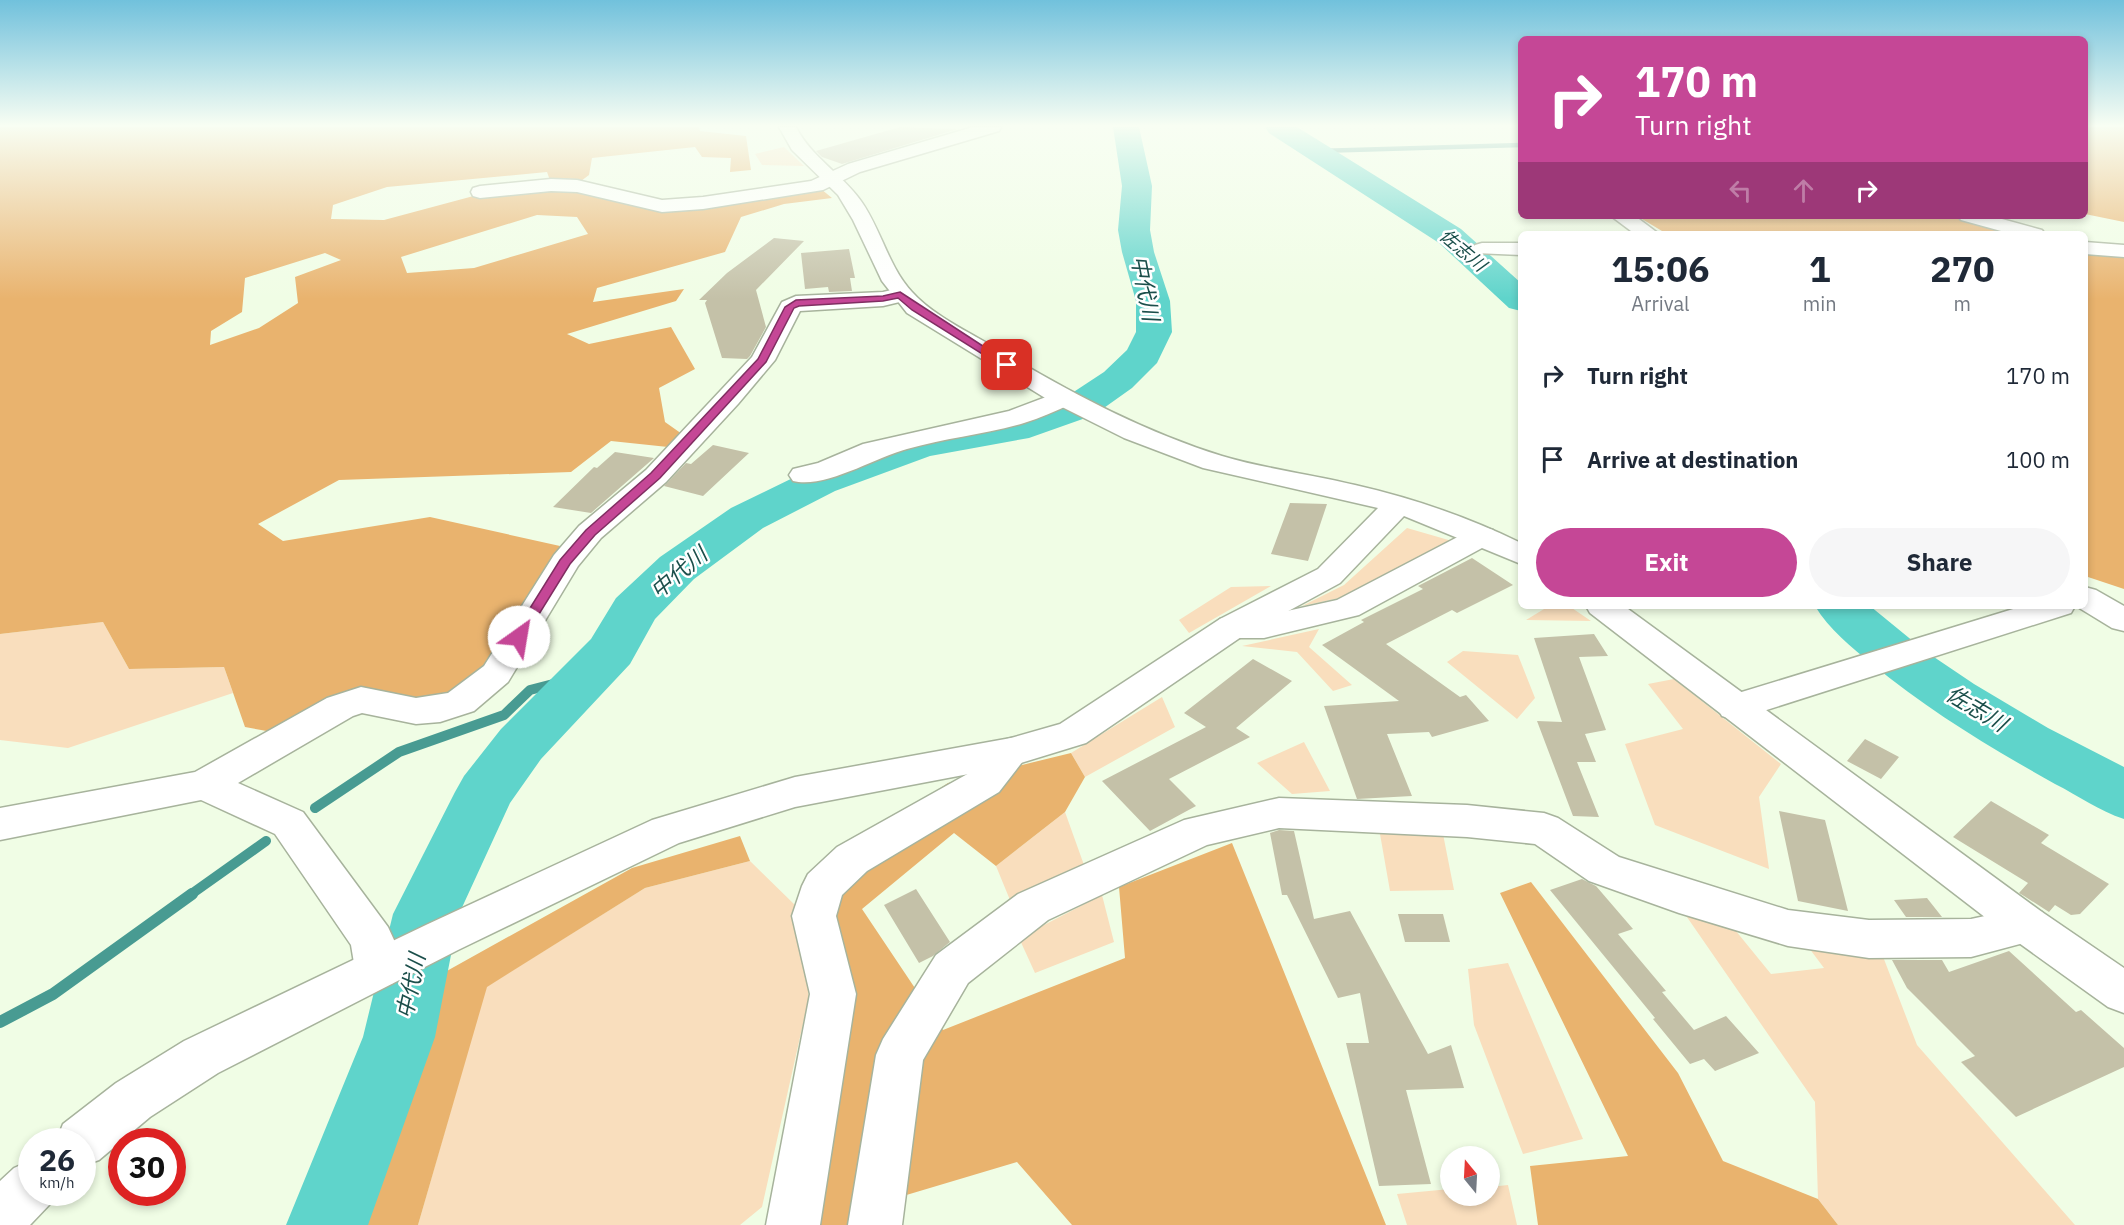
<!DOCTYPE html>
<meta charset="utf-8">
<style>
body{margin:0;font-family:"IBM Plex Sans","Noto Sans JP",sans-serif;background:#f6f6f7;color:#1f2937;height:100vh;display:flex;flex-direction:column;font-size:22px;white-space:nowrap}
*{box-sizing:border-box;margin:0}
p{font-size:20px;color:#747a83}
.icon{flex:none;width:33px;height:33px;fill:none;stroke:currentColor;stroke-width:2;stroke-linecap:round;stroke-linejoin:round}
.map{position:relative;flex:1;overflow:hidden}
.side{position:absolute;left:1518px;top:231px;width:570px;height:378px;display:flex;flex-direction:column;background:#fff;border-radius:9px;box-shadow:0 3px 9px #0003}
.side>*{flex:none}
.banner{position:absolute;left:1518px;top:36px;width:570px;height:183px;border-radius:9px;box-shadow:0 3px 9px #0003;background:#c54796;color:#fff;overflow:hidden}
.needle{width:39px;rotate:342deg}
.controls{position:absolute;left:1440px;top:1146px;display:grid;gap:12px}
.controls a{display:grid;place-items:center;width:60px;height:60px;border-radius:50%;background:#fff;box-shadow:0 3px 9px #0003;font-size:30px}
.speed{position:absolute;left:18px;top:1128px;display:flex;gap:12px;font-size:30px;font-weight:700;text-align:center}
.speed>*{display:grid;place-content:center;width:78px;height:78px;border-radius:50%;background:#fff;box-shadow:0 3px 9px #0003;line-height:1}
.speed small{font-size:15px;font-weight:400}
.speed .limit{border:9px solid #d22;background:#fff;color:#111}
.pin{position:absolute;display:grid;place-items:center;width:51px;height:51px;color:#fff;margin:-26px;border-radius:12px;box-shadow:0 3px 9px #0006}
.me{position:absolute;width:66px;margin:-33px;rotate:32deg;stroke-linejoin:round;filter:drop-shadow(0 0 4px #0008)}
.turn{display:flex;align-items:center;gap:21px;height:126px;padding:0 18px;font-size:27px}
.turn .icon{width:78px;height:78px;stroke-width:2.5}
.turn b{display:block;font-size:42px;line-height:51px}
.lanes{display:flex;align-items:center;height:57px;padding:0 18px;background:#0003;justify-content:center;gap:30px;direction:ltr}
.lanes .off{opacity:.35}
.eta{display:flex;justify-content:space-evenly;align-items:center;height:102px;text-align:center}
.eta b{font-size:36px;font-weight:800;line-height:42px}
.cta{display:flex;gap:12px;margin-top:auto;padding:12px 18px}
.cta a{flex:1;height:69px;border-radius:36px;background:#c54796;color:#fff;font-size:24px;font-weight:800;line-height:69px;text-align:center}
.cta a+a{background:#f6f6f7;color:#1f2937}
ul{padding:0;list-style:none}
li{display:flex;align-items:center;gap:18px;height:84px;padding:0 18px}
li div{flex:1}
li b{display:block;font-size:22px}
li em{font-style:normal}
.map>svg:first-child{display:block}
.green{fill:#f9debd}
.forest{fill:#e9b36e;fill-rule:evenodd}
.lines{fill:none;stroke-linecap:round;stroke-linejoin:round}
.stream-far2{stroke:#489b92;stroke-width:4.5}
.stream-far1{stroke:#489b92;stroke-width:10}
.stream{stroke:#489b92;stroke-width:12}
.river{fill:#5fd4cb;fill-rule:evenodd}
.building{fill:#c4c1a8}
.minor-casing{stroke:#a7b39c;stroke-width:3}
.tertiary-casing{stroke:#a7b39c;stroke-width:3}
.minor{fill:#fff;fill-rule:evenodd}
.tertiary{fill:#fff;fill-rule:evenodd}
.route{fill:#c54796;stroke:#802e62;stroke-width:1.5}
.labels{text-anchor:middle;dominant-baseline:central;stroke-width:5;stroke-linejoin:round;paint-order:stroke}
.far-water-label{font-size:18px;font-style:italic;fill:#1b4f4b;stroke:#fff}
.water-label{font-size:22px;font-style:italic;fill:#1b4f4b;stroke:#fff}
</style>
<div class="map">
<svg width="2124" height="1225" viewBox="0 0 2124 1225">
<rect width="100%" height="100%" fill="#f0fde5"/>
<path class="green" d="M 784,147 L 804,166 L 762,165 L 755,154 Z
M 1407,528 L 1452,541 L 1349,596 L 1302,606 L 1344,585 Z
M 1271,586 L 1189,633 L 1179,620 L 1231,587 Z
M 1549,606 L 1569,606 L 1591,621 L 1526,620 Z
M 103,622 L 129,669 L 224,667 L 233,693 L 68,748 L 0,740 L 0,634 Z
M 1319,629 L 1309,647 L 1352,685 L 1333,691 L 1297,652 L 1242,646 Z
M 1463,651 L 1518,655 L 1535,698 L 1517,719 L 1447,662 Z
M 1674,679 L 1781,764 L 1759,797 L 1769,869 L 1655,825 L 1625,744 L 1683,729 L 1648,684 Z
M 1162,697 L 1175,727 L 1085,777 L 1071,753 Z
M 1304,742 L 1330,791 L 1292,794 L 1257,763 Z
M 1065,812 L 1084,865 L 1010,900 L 996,866 Z
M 1380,834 L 1443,834 L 1454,890 L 1390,891 Z
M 750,861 L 797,907 L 809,997 L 762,1207 L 740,1225 L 418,1225 L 486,987 L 645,888 Z
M 1102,895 L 1114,942 L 1035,973 L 1019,938 Z
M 1680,907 L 1727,920 L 1771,974 L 1824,968 L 1803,940 L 1882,954 L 1917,1045 L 2075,1225 L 1838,1225 L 1818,1199 L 1815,1102 Z
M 1508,963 L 1583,1139 L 1523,1154 L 1474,1025 L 1468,969 Z
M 1508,1185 L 1517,1225 L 1407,1225 L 1397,1194 L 1450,1189 L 1450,1196 L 1490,1196 L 1490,1187 Z"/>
<path class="forest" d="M 0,127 L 699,127 L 700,131 L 746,136 L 751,170 L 730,172 L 731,158 L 702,157 L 695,147 L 592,158 L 589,175 L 573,187 L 651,208 L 821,189 L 832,198 L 784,204 L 741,217 L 725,252 L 597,288 L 593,302 L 684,289 L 676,301 L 567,334 L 589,344 L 671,327 L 695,369 L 659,388 L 665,422 L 682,434 L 668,447 L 611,441 L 571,472 L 339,480 L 258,524 L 283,541 L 430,517 L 560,546 L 480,682 L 425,705 L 356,692 L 278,733 L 245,727 L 224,667 L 129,669 L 103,622 L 0,634 ZM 547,172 L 552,186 L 481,194 L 384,220 L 331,219 L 333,205 L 387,187 ZM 537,215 L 577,217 L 588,234 L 474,268 L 407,273 L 401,257 ZM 325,253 L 341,260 L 295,277 L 298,303 L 259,328 L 210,345 L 211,331 L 242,312 L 245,278 Z
M 2085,127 L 2124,127 L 2124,222 L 2085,214 Z
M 1637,216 L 1956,216 L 2019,234 L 1667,234 Z
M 2085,251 L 2124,258 L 2124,589 L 2085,576 Z
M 1071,753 L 1085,777 L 1065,812 L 996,866 L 954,833 L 862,909 L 943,1030 L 1125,958 L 1119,887 L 1232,843 L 1386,1225 L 1072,1225 L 1017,1162 L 893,1199 L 878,1225 L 819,1225 L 816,871 L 948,783 Z
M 740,836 L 750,861 L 645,888 L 487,987 L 418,1225 L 362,1225 L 445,972 L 632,868 Z
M 1531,882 L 1678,1073 L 1723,1161 L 1818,1199 L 1838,1225 L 1538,1225 L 1530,1166 L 1628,1156 L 1500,893 Z"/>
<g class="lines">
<path class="stream-far2" d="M 1317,151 L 1521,145"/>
<path class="stream-far1" d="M 315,808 L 399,752 L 504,715 L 530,690 L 588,675
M 190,895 L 266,841"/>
<path class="stream" d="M 0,1022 L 53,994 L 192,894"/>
<path class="river" d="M 1113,127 L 1139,127 L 1152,186 L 1150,230 L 1154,252 L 1170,301 L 1172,332 L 1157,363 L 1132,388 L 1094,415 L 1029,438 L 930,456 L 835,491 L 763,528 L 694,579 L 655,619 L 630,664 L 541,759 L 510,803 L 459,914 L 435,1037 L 368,1225 L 286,1225 L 363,1037 L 393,914 L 455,792 L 464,776 L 501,729 L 591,639 L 616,598 L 660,557 L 731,508 L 803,473 L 906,436 L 1006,418 L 1066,397 L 1104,372 L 1127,350 L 1136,332 L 1136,301 L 1122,252 L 1118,230 L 1122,186 Z
M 1265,127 L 1297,127 L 1461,229 L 1521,283 L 1521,311 L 1509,308 L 1439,243 L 1269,133 Z
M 1815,606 L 1870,606 L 1925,651 L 1974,684 L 2048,728 L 2124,767 L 2124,819 C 2099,811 2079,796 2055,784 C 1991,748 1929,711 1872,664 C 1851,647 1829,629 1815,606 Z"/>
</g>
<path class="building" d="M 900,127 L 958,129 L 842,164 L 822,157 L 816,151 Z
M 774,238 L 804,241 L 756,290 L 766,327 L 750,356 L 747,359 L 722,358 L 705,303 L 707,300 L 699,300 L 727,273 Z
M 849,249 L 855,278 L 850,278 L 852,291 L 829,292 L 828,287 L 805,289 L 801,253 Z
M 713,445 L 749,453 L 703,496 L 664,486 L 686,463 L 691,464 Z
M 615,452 L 654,458 L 591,513 L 553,507 L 594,467 L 597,468 Z
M 1290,503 L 1327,504 L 1308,561 L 1271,554 Z
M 1472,558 L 1513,585 L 1457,613 L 1452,610 L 1386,644 L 1460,697 L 1466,695 L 1489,721 L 1432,737 L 1429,732 L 1387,734 L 1412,796 L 1357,799 L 1324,706 L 1399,701 L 1322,645 L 1364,622 L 1361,620 L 1423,589 L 1418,586 Z
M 1594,634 L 1608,656 L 1579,657 L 1606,730 L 1585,734 L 1596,762 L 1577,762 L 1599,817 L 1573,816 L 1537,721 L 1562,722 L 1534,638 Z
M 1253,659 L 1292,681 L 1236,728 L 1250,737 L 1169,779 L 1196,806 L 1150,831 L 1102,781 L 1206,727 L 1184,713 Z
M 1865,739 L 1899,757 L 1881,779 L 1847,761 Z
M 1991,801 L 2049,835 L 2041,843 L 2109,884 L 2080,914 L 2071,915 L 2055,905 L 2049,912 L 2024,896 L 2019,893 L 2028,883 L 1953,837 Z
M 1779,811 L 1825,820 L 1848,911 L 1798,901 Z
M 1279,830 L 1294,831 L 1314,919 L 1350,911 L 1428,1054 L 1451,1045 L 1464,1088 L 1406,1090 L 1431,1184 L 1379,1186 L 1346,1043 L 1369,1043 L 1360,993 L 1338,998 L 1287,895 L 1282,895 L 1270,833 Z
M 1582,879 L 1596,886 L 1633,929 L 1618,934 L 1666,991 L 1662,992 L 1694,1030 L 1726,1016 L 1759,1053 L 1715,1071 L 1704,1059 L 1690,1064 L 1653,1019 L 1655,1018 L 1550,890 Z
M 916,889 L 950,942 L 933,956 L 919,963 L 884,905 Z
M 1927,898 L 1942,917 L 1906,917 L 1894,900 Z
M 1398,914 L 1443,914 L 1450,942 L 1405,942 Z
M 2009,951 L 2076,1012 L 2081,1010 L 2124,1048 L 2124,1067 L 2016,1117 L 1961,1062 L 1975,1056 L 1907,988 L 1892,960 L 1942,960 L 1949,972 Z"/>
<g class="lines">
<g class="minor-casing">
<path id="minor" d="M 973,127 L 1001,127 L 999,131 L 860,172 L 823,190 L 703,209 L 662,212 L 577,192 L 551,191 L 480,198 L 473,196 L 471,192 L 473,188 L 480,186 L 551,179 L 577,180 L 662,200 L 703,197 L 811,181 L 848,164 Z
M 1611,216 L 1635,216 L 1659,234 L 1635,234 Z
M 1958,216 L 1991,216 L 2042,230 L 2045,234 L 2012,234 L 1961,220 Z
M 2085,242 L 2124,245 L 2124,257 L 2085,254 Z
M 1482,243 L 1521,243 L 1521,255 L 1475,253 L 1472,249 L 1475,245 Z
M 900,288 L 908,290 L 911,295 L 908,300 L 883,306 L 800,311 L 775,360 L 738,404 L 666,482 L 601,538 L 578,566 L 508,682 L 474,711 L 440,722 L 416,724 L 362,713 L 353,716 L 238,783 L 303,812 L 388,927 L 394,940 L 399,969 L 393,983 L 377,989 L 361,983 L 355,969 L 351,945 L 275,834 L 201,800 L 0,840 L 0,808 L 195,772 L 327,698 L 361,687 L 416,698 L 448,693 L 484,666 L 554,555 L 579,526 L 646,470 L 752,357 L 782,302 L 796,296 L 883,292 Z
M 1062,391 L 1071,394 L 1075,399 L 1071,404 C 1056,411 1040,418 1024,423 C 986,434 945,438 907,449 C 874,458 825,489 793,481 L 789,475 L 793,469 L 818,463 L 863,444 L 1009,411 Z
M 1482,527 L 1493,530 L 1497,536 L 1493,542 L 1359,615 L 1264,638 L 1232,638 L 1220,635 L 1215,627 L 1220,619 L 1232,616 L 1264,616 L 1337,600 L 1471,530 Z
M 2085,587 L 2096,590 L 2124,606 L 2124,631 L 2112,628 L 2076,606 L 2085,606 Z
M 2023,606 L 2075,606 L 2071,613 L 1735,720 L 1722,716 L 1717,707 L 1722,698 Z
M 1011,738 L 1024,742 L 1030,752 L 999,792 L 867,871 L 842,895 L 836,916 L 856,994 L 820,1225 L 766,1225 L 810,994 L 792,916 L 802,886 L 808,874 L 837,847 L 971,772 L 998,742 Z
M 1279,798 L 1467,805 L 1544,813 L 1558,818 L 1619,857 L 1788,910 L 1869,920 L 1971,919 L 2027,907 L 2042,912 L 2049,925 L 2042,938 L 1971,957 L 1869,958 L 1788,946 L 1679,913 L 1589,881 L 1535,844 L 1467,837 L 1279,828 L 1207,845 L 1048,920 L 968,983 L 923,1060 L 902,1225 L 848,1225 L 876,1055 L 883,1039 L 936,955 L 1018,894 L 1184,820 Z"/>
</g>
<g class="tertiary-casing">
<path id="tertiary" d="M 779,127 L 796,127 C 811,157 842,174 861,201 C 881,229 888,266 912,292 C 934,317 977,336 1006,354 C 1075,395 1145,432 1222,456 C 1265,469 1311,474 1355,485 C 1412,498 1468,517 1521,543 L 1521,564 L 1404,516 L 1340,583 L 1244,635 L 1086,743 L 1011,766 L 795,807 L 679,843 L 458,950 L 218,1073 L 150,1117 L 99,1160 L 82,1166 L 82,1142 L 56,1142 L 63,1124 L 116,1083 L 184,1041 L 428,924 L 652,820 L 795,777 L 1011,738 L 1060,724 L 1220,619 L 1318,569 L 1378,508 L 1203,468 L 1124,438 L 1050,401 L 907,313 L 882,281 L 853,220 L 838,195 L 792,150 Z
M 1586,606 L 1624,606 L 2042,912 L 2124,968 L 2124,1013 L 2108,1007 L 2012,938 L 1590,613 Z
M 32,1160 L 32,1192 L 55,1192 L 50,1204 L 30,1225 L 0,1225 L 0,1181 L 14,1168 Z"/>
</g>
<use href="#minor" class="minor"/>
<use href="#tertiary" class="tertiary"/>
</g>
<linearGradient id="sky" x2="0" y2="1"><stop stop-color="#71c1dc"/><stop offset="0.42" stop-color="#f8fef3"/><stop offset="1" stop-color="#f8fef3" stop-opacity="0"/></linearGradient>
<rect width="2124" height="299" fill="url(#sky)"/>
<path class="route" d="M 900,292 L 1012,365 L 1003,367 L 912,310 L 898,298 L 883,301 L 799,306 L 794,308 L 766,362 L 660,478 L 595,535 L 570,564 L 523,640 L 514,640 L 512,637 L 560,560 L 586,530 L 651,473 L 758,359 L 785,307 L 796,300 L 883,296 Z"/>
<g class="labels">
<g class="far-water-label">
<text transform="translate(1463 250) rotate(40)">佐志川</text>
</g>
<g class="water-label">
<text transform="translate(1146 288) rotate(79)">中代川</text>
<text transform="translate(678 572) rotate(-40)">中代川</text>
<text transform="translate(1977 708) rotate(31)">佐志川</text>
<text transform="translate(410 986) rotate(-78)">中代川</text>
</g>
</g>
</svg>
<div class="controls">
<a><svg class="needle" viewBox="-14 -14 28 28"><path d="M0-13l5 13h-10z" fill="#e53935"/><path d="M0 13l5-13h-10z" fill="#747a83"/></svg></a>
</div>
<div class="speed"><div>26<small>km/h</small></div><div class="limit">30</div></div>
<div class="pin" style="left:1007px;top:365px;background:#d93025"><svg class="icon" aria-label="arrive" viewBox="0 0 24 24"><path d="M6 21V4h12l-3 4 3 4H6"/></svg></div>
<svg class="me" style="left:519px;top:637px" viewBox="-20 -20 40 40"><circle r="19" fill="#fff"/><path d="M0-13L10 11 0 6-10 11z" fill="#c54796"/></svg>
<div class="banner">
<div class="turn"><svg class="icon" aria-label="right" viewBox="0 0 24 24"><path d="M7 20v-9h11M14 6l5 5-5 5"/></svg><div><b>170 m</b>Turn right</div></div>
<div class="lanes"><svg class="icon off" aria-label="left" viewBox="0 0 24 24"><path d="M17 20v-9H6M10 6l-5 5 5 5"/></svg><svg class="icon off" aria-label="ahead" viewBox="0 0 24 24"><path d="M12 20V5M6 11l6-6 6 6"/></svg><svg class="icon" aria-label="right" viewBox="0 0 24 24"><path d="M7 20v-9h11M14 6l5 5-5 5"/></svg></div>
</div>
<section class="side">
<div class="eta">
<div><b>15:06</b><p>Arrival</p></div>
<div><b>1</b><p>min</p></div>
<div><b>270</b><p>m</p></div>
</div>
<ul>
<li><svg class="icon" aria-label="right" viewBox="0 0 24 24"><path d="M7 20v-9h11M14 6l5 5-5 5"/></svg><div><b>Turn right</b></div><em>170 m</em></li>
<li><svg class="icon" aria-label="arrive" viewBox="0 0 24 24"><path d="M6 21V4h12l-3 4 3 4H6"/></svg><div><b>Arrive at destination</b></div><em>100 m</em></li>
</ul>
<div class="cta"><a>Exit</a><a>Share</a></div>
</section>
</div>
